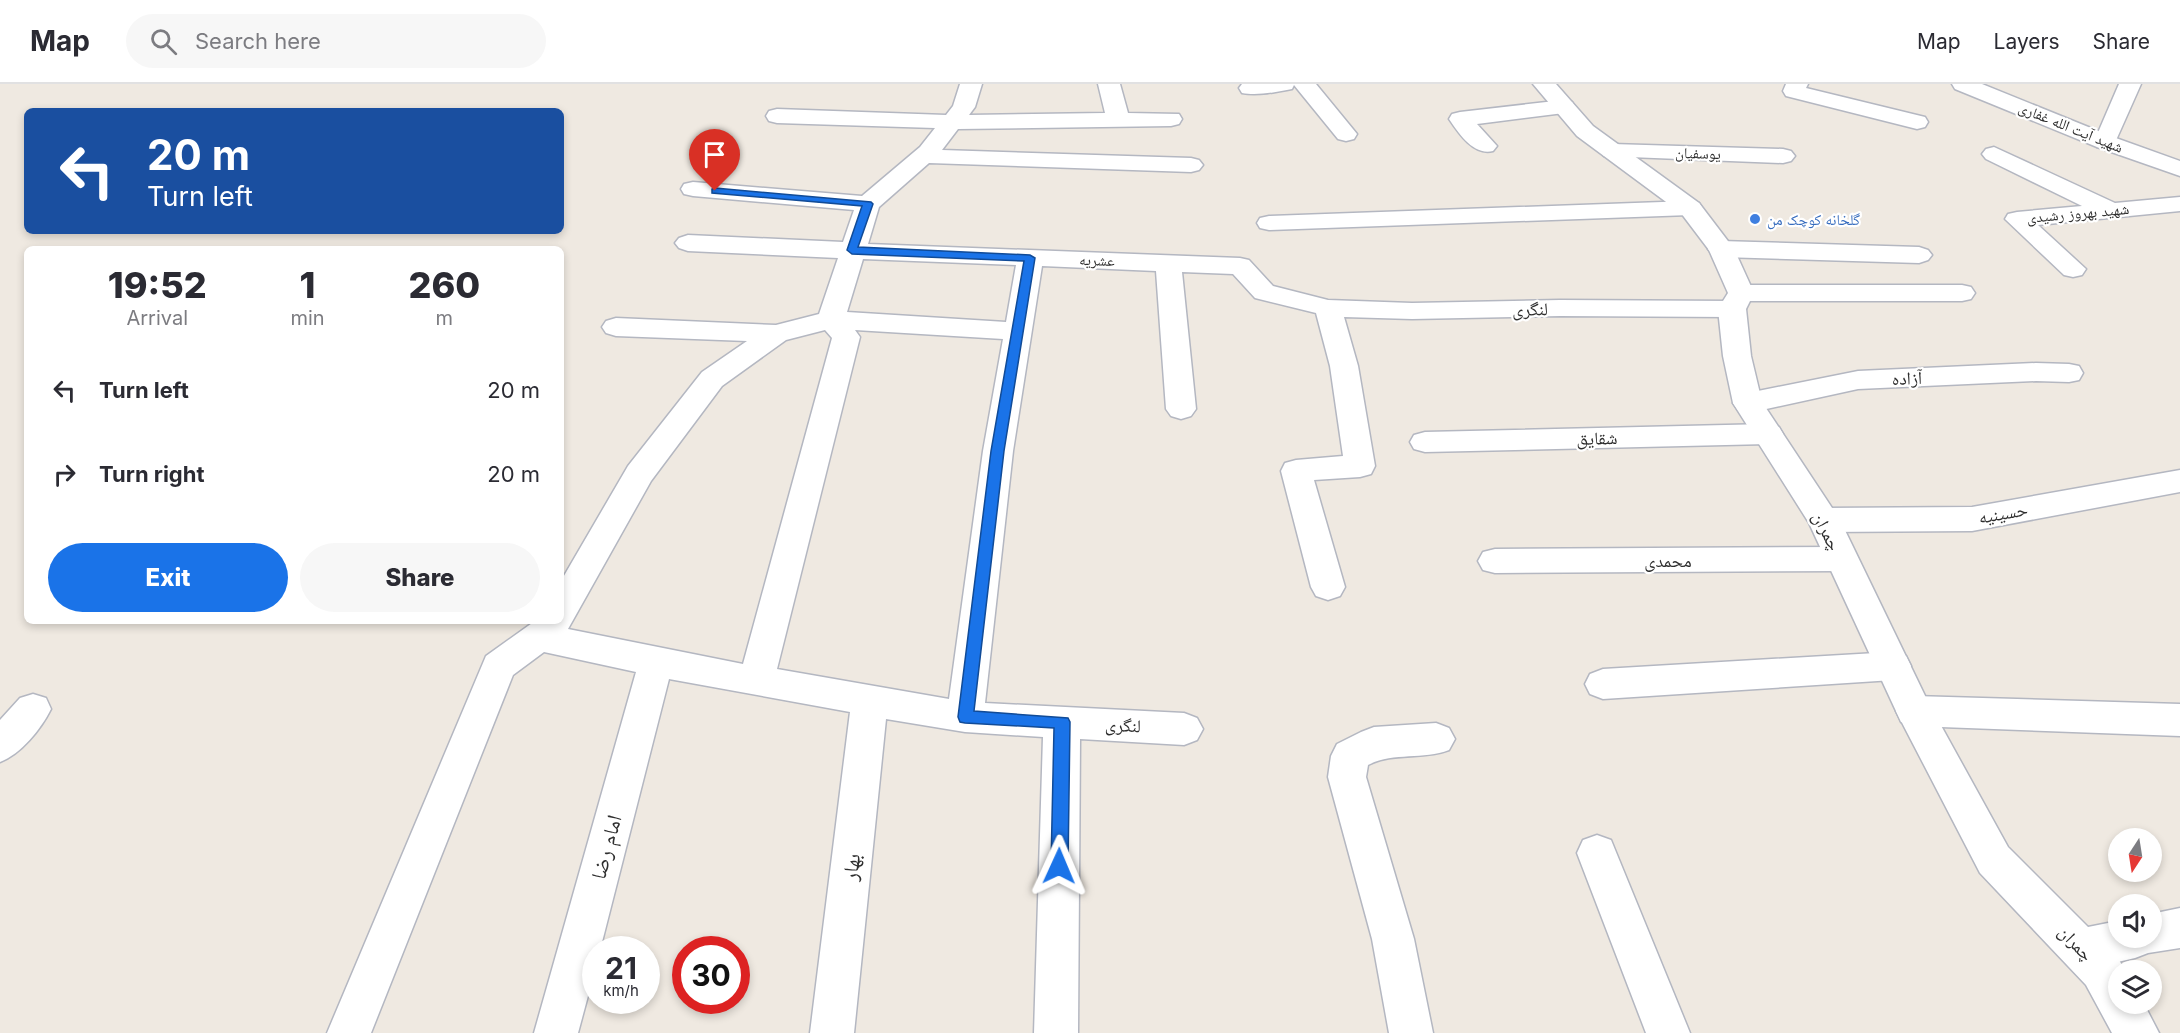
<!DOCTYPE html>
<meta charset="utf-8">
<style>
body{margin:0;font-family:Inter,"Noto Naskh Arabic",sans-serif;background:#f7f7f7;color:#2b2b33;height:100vh;display:flex;flex-direction:column;font-size:22px;white-space:nowrap}
*{box-sizing:border-box;margin:0}
p{font-size:20px;color:#7c7c81}
.icon{flex:none;width:33px;height:33px;fill:none;stroke:currentColor;stroke-width:2;stroke-linecap:round;stroke-linejoin:round}
.map{position:relative;flex:1;overflow:hidden}
.panel{position:absolute;left:24px;top:162px;width:540px;height:378px;display:flex;flex-direction:column;background:#fff;border-radius:9px;box-shadow:0 3px 9px #0003}
.panel>*{flex:none}
.guide{position:absolute;left:24px;top:24px;width:540px;height:126px;border-radius:9px;box-shadow:0 3px 9px #0003;background:#1a4fa0;color:#fff;overflow:hidden}
.needle{width:39px;rotate:192deg}
.tools{position:absolute;left:2108px;top:744px;display:grid;gap:12px}
.tools a{display:grid;place-items:center;width:54px;height:54px;border-radius:50%;background:#fff;box-shadow:0 3px 9px #0003;font-size:30px}
.speed{position:absolute;left:582px;top:852px;display:flex;gap:12px;font-size:30px;font-weight:700;text-align:center}
.speed>*{display:grid;place-content:center;width:78px;height:78px;border-radius:50%;background:#fff;box-shadow:0 3px 9px #0003;line-height:1}
.speed small{font-size:15px;font-weight:400}
.speed .limit{border:9px solid #d22;background:#fff;color:#111}
.pin{position:absolute;display:grid;place-items:center;width:51px;height:51px;color:#fff;margin:-62px -26px;border-radius:50% 50% 50% 0;rotate:-45deg;box-shadow:0 0 6px #0007}
.pin .icon{rotate:45deg}
.me{position:absolute;width:66px;margin:-33px;rotate:1deg;stroke-linejoin:round;filter:drop-shadow(0 0 4px #0008)}
.turn{display:flex;align-items:center;gap:21px;height:126px;padding:0 24px;font-size:27px}
.turn .icon{width:78px;height:78px;stroke-width:2.5}
.turn b{display:block;font-size:42px;line-height:51px}
.eta{display:flex;justify-content:space-evenly;align-items:center;height:102px;text-align:center}
.eta b{font-size:36px;font-weight:800;line-height:42px}
.primary-button{display:flex;gap:12px;margin-top:auto;padding:12px 24px}
.primary-button a{flex:1;height:69px;border-radius:36px;background:#1a73e8;color:#fff;font-size:24px;font-weight:800;line-height:69px;text-align:center}
.primary-button a+a{background:#f7f7f7;color:#2b2b33}
ul{padding:0;list-style:none}
li{display:flex;align-items:center;gap:18px;height:84px;padding:0 24px}
li div{flex:1}
li b{display:block;font-size:22px}
li em{font-style:normal}
header{display:flex;align-items:center;gap:36px;box-sizing:border-box;height:84px;padding:0 30px;background:#fff;border-bottom:2px solid #e1e1e2}
header strong{font-size:28px}
nav{display:flex;gap:33px;margin-inline-start:auto;font-size:21px}
.search{width:420px;height:54px;background:#f7f7f7;display:flex;align-items:center;gap:15px;box-sizing:border-box;padding:0 21px;border-radius:33px;color:#7c7c81;font-size:22px}
.map>svg:first-child{display:block}
.lines{fill:none;stroke-linecap:round;stroke-linejoin:round}
.street-casing{stroke:#b4b7c1;stroke-width:3}
.secondary-casing{stroke:#b4b7c1;stroke-width:3}
.street{fill:#fff;fill-rule:evenodd}
.secondary{fill:#fff;fill-rule:evenodd}
.route{fill:#1a73e8;stroke:#114b97;stroke-width:1.5}
.shop-dot{fill:#3f7fe0;stroke:#fff;stroke-width:2}
.labels{text-anchor:middle;dominant-baseline:central;stroke-width:4.5;stroke-linejoin:round;paint-order:stroke}
.far-street-label{font-size:15px;fill:#2e2e2e;stroke:#fff}
.far-shop-label{font-size:15px;fill:#366cbe;stroke:#fff;text-anchor:start}
.street-label{font-size:18px;fill:#2e2e2e;stroke:#fff}
.near-street-label{font-size:21px;fill:#2e2e2e;stroke:#fff}
</style>
<header>
<strong>Map</strong>
<div class="search"><svg class="icon" aria-label="search" viewBox="0 0 24 24"><circle cx="10" cy="10" r="6"/><path d="M15 15l6 6"/></svg>Search here</div>
<nav><a>Map</a><a>Layers</a><a>Share</a></nav>
</header>
<div class="map">
<svg width="2180" height="949" viewBox="0 0 2180 949">
<rect width="100%" height="100%" fill="#efe9e1"/>
<g class="lines">
<g class="street-casing">
<path id="street" d="M 960,0 L 982,0 L 975,23 L 969,31 L 1105,29 L 1098,0 L 1120,0 L 1128,29 L 1179,30 L 1182,35 L 1179,40 L 1171,42 L 958,45 L 942,66 L 1191,74 L 1199,76 L 1203,81 L 1199,86 L 1191,88 L 929,79 L 879,123 L 868,160 L 1240,174 L 1249,176 L 1273,202 L 1328,216 L 1412,219 L 1560,216 L 1732,217 L 1742,219 L 1746,225 L 1742,231 L 1732,233 L 1560,232 L 1412,235 L 1344,233 L 1358,282 L 1375,382 L 1371,390 L 1360,393 L 1314,396 L 1345,503 L 1340,512 L 1328,516 L 1316,512 L 1311,503 L 1281,387 L 1285,379 L 1296,376 L 1343,372 L 1330,282 L 1316,229 L 1255,214 L 1233,190 L 1182,188 L 1196,325 L 1191,332 L 1181,335 L 1171,332 L 1166,325 L 1156,187 L 1042,182 L 1013,367 L 985,619 L 1184,629 L 1197,634 L 1203,645 L 1197,656 L 1184,661 L 1080,655 L 1078,949 L 1034,949 L 1043,653 L 965,648 L 886,635 L 854,949 L 810,949 L 850,628 L 669,595 L 600,866 L 596,866 L 596,882 L 578,949 L 534,949 L 636,588 L 544,568 L 513,591 L 371,949 L 327,949 L 486,572 L 535,537 L 561,537 L 561,497 L 628,382 L 702,288 L 747,257 L 616,252 L 606,249 L 602,243 L 606,237 L 616,234 L 776,241 L 819,230 L 838,174 L 688,167 L 679,164 L 675,159 L 679,154 L 688,151 L 843,158 L 854,126 L 693,112 L 684,110 L 681,105 L 684,100 L 693,98 L 862,112 L 920,63 L 935,44 L 777,39 L 769,37 L 766,32 L 769,27 L 777,25 L 946,31 L 953,22 ZM 863,175 L 1016,181 L 1006,238 L 847,228 ZM 825,246 L 832,254 L 743,580 L 568,545 L 651,397 L 722,302 L 786,256 ZM 855,246 L 1003,255 L 983,367 L 949,615 L 777,585 L 860,253 Z
M 1242,0 L 1316,0 L 1357,50 L 1354,55 L 1346,57 L 1338,55 L 1294,1 L 1292,5 C 1277,8 1257,12 1242,9 L 1239,4 Z
M 1786,0 L 1808,0 L 1806,4 L 1925,33 L 1928,38 L 1925,43 L 1917,45 L 1786,12 L 1783,7 Z
M 2119,0 L 2141,0 L 2113,63 L 2105,65 L 2097,63 L 2094,58 Z
M 1564,16 L 1572,18 L 1575,23 L 1572,28 L 1477,40 L 1497,62 L 1493,67 C 1474,72 1459,50 1449,35 L 1452,30 L 1460,28 Z
M 1612,60 L 1783,65 L 1791,67 L 1795,72 L 1791,77 L 1783,79 L 1604,72 L 1600,67 L 1604,62 Z
M 1994,63 L 2115,119 L 2180,113 L 2180,127 L 2038,141 L 2086,185 L 2082,191 L 2073,193 L 2064,191 L 2005,135 L 2008,130 L 2017,128 L 2082,122 L 1986,75 L 1982,70 L 1986,65 Z
M 1690,117 L 1699,119 L 1702,124 L 1699,129 L 1690,131 L 1269,146 L 1260,144 L 1257,139 L 1260,134 L 1269,132 Z
M 1721,157 L 1919,163 L 1928,166 L 1932,171 L 1928,176 L 1919,179 L 1721,173 L 1712,170 L 1708,165 L 1712,160 Z
M 1741,201 L 1962,201 L 1971,203 L 1975,209 L 1971,215 L 1962,217 L 1741,217 L 1732,215 L 1728,209 L 1732,203 Z
M 2036,279 L 2069,280 L 2079,282 L 2083,289 L 2079,296 L 2069,298 L 2036,297 L 1858,305 L 1748,329 L 1738,326 L 1733,319 L 1738,312 L 1748,309 L 1858,287 Z
M 1768,340 L 1779,343 L 1783,350 L 1779,357 L 1768,360 L 1425,368 L 1414,365 L 1410,358 L 1414,351 L 1425,348 Z
M 2180,386 L 2180,408 L 1972,447 L 1824,448 L 1813,444 L 1808,436 L 1813,428 L 1824,424 L 1972,423 Z
M 1841,463 L 1853,466 L 1858,475 L 1853,484 L 1841,487 L 1495,489 L 1483,486 L 1478,477 L 1483,468 L 1495,465 Z
M 1893,568 L 1906,572 L 1911,582 L 1906,592 L 1893,596 L 1603,615 L 1590,610 L 1585,600 L 1590,590 L 1603,585 Z
M 33,610 L 46,614 L 51,625 C 41,645 21,670 0,678 L 0,636 L 20,614 Z
M 1914,612 L 2180,620 L 2180,652 L 1914,642 L 1901,638 L 1896,627 L 1901,616 Z
M 1436,639 L 1449,644 L 1455,655 L 1449,666 C 1423,676 1392,668 1368,681 L 1366,693 L 1414,855 L 1433,949 L 1389,949 L 1372,855 L 1328,693 L 1331,672 L 1337,660 L 1361,648 L 1374,643 Z
M 1597,751 L 1611,756 L 1690,949 L 1646,949 L 1577,769 L 1583,756 Z
M 2180,824 L 2180,864 L 2148,869 L 2135,874 L 2083,886 L 2068,880 L 2062,865 L 2068,850 L 2083,844 L 2118,837 L 2118,854 L 2151,854 L 2151,830 Z"/>
</g>
<g class="secondary-casing">
<path id="secondary" d="M 1533,0 L 1556,0 L 1593,42 L 1699,119 L 1734,165 L 1754,209 L 1746,225 L 1751,272 L 1762,318 L 1840,436 L 1928,618 L 2008,763 L 2116,871 L 2125,886 L 2118,886 L 2118,920 L 2144,920 L 2159,949 L 2112,949 L 2086,901 L 1980,789 L 1896,627 L 1809,439 L 1733,319 L 1723,272 L 1718,225 L 1728,209 L 1709,166 L 1681,129 L 1577,52 Z
M 1952,0 L 1982,0 L 2113,53 L 2180,77 L 2180,92 L 2097,63 L 1955,5 Z"/>
</g>
<use href="#street" class="street"/>
<use href="#secondary" class="secondary"/>
</g>
<path class="route" d="M 715,104 L 871,118 L 873,120 L 858,163 L 1030,171 L 1035,174 L 1004,367 L 974,627 L 1068,634 L 1070,638 L 1068,782 L 1065,787 L 1059,789 L 1053,787 L 1051,782 L 1054,644 L 965,639 L 960,638 L 958,633 L 991,367 L 1024,177 L 852,170 L 847,166 L 862,122 L 712,109 L 712,105 Z"/>
<circle class="shop-dot" cx="1755" cy="135" r="6"/>
<g class="labels">
<g class="far-street-label">
<text transform="translate(2071 43) rotate(22)">شهید آیت الله غفاری</text>
<text transform="translate(1698 69) rotate(2)">یوسفیان</text>
<text transform="translate(2078 129) rotate(-5)">شهید بهروز رشیدی</text>
<text transform="translate(1097 176) rotate(2)">عشریه</text>
</g>
<g class="far-shop-label">
<text x="1767" y="135">گلخانه کوچک من</text>
</g>
<g class="street-label">
<text transform="translate(1530 225) rotate(-1)">لنگری</text>
<text transform="translate(1907 294) rotate(-2)">آزاده</text>
<text transform="translate(1597 354) rotate(-1)">شقایق</text>
<text transform="translate(2003 429) rotate(-10)">حسینیه</text>
<text transform="translate(1827 447) rotate(63)">چمران</text>
<text x="1668" y="476">محمدی</text>
<text transform="translate(1123 641) rotate(3)">لنگری</text>
<text transform="translate(2076 859) rotate(47)">چمران</text>
</g>
<g class="near-street-label">
<text transform="translate(606 763) rotate(-75)">امام رضا</text>
<text transform="translate(851 783) rotate(-83)">بهار</text>
</g>
</g>
</svg>
<div class="tools">
<a><svg class="needle" viewBox="-14 -14 28 28"><path d="M0-13l5 13h-10z" fill="#e53935"/><path d="M0 13l5-13h-10z" fill="#7c7c81"/></svg></a>
<a><svg class="icon" aria-label="sound" viewBox="0 0 24 24"><path d="M4 9h4l5-4v14l-5-4H4zM17 9q2 3 0 6"/></svg></a>
<a><svg class="icon" aria-label="layers" viewBox="0 0 24 24"><path d="M12 4l9 5-9 5-9-5zM3 14l9 5 9-5"/></svg></a>
</div>
<div class="speed"><div>21<small>km/h</small></div><div class="limit">30</div></div>
<div class="pin" style="left:715px;top:107px;background:#d93025"><svg class="icon" aria-label="arrive" viewBox="0 0 24 24"><path d="M6 21V4h12l-3 4 3 4H6"/></svg></div>
<svg class="me" style="left:1059px;top:782px" viewBox="-20 -20 40 40"><path d="M0-17L14 15 0 8-14 15z" fill="#1a73e8" stroke="#fff" stroke-width="4"/></svg>
<div class="guide">
<div class="turn"><svg class="icon" aria-label="left" viewBox="0 0 24 24"><path d="M17 20v-9H6M10 6l-5 5 5 5"/></svg><div><b>20 m</b>Turn left</div></div>
</div>
<section class="panel">
<div class="eta">
<div><b>19:52</b><p>Arrival</p></div>
<div><b>1</b><p>min</p></div>
<div><b>260</b><p>m</p></div>
</div>
<ul>
<li><svg class="icon" aria-label="left" viewBox="0 0 24 24"><path d="M17 20v-9H6M10 6l-5 5 5 5"/></svg><div><b>Turn left</b></div><em>20 m</em></li>
<li><svg class="icon" aria-label="right" viewBox="0 0 24 24"><path d="M7 20v-9h11M14 6l5 5-5 5"/></svg><div><b>Turn right</b></div><em>20 m</em></li>
</ul>
<div class="primary-button"><a>Exit</a><a>Share</a></div>
</section>
</div>
